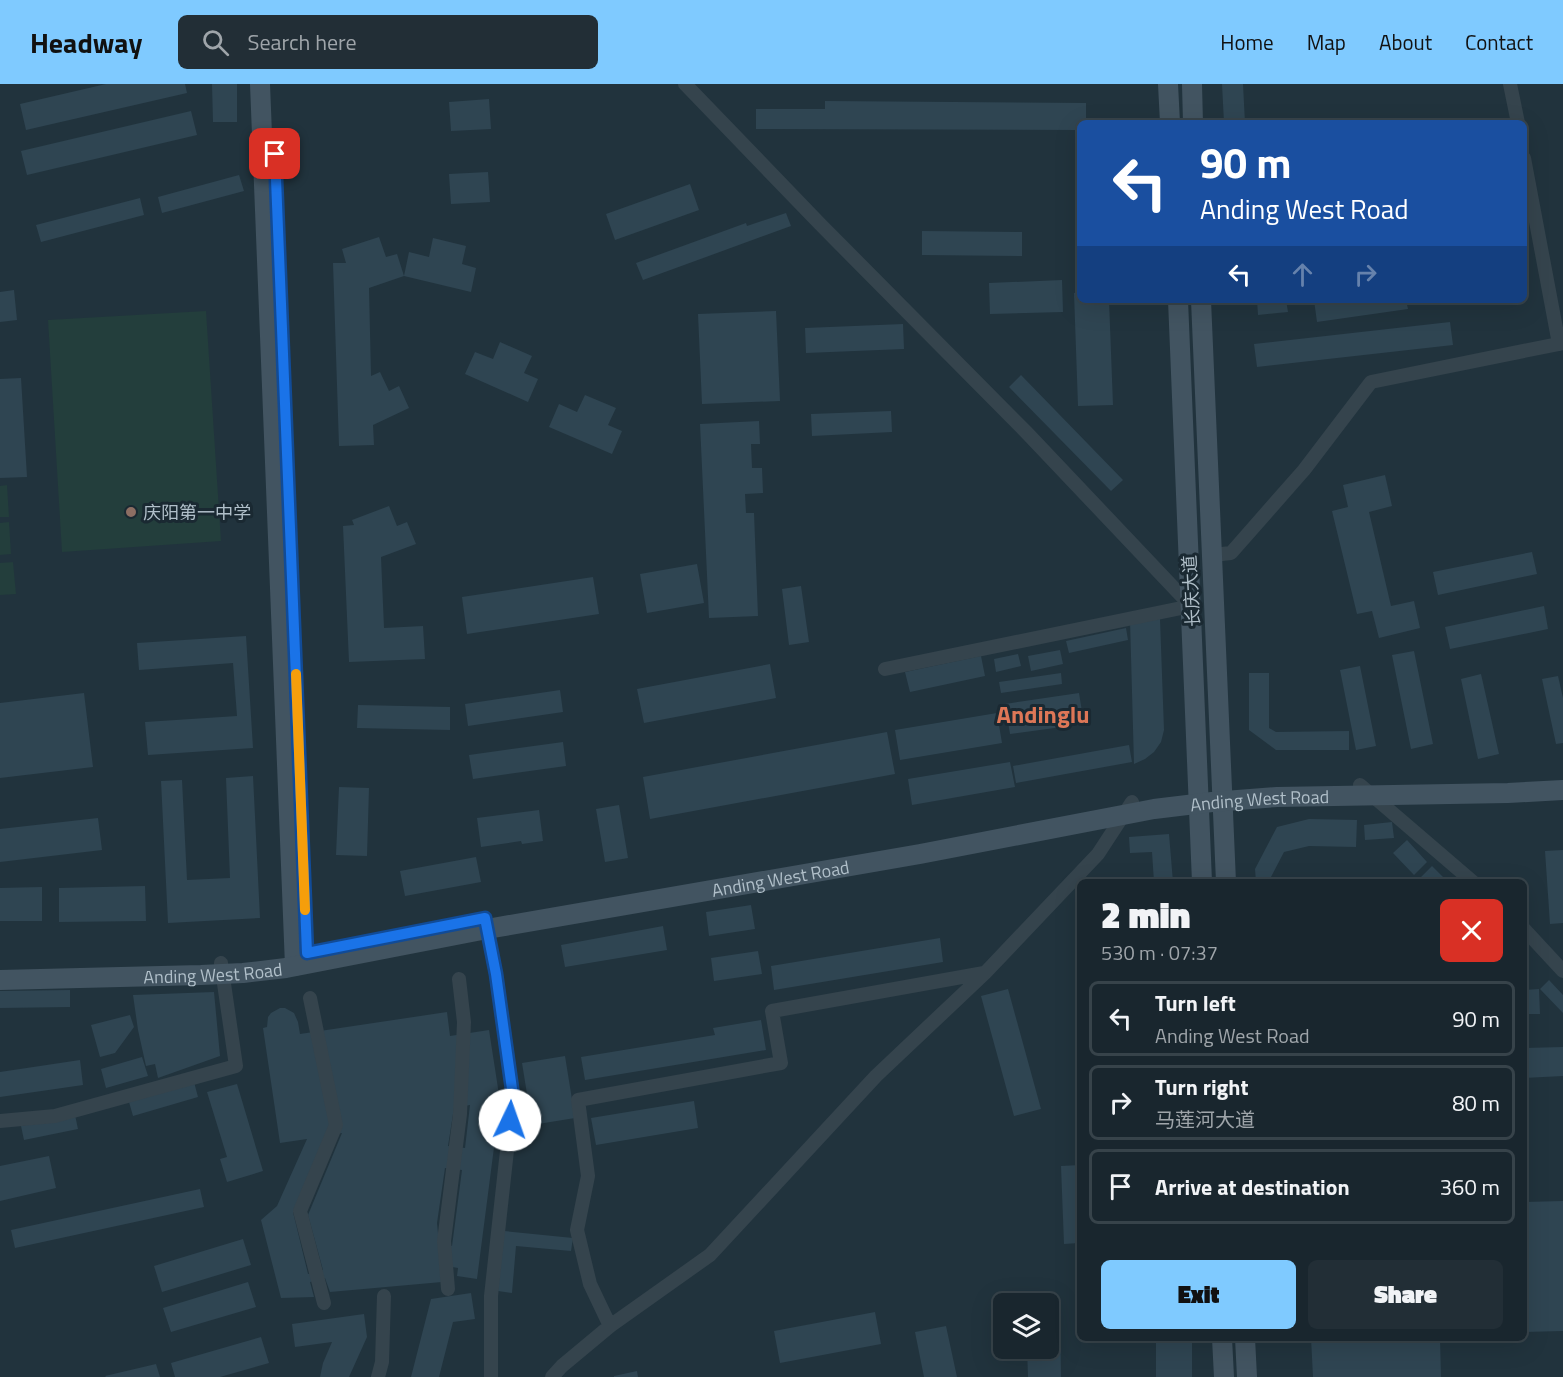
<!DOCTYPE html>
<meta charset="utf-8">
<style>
body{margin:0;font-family:"Titillium Web","Noto Sans SC",sans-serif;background:#222e36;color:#f1f3f6;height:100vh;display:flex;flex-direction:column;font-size:22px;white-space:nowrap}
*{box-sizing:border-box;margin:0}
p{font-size:20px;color:#9fa5aa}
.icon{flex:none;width:33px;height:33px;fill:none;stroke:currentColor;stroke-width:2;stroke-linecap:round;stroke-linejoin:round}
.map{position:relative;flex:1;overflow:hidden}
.sheet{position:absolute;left:1077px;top:795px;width:450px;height:462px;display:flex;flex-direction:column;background:#19262e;border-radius:9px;box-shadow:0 6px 24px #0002,0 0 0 2px #37434a}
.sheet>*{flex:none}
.hud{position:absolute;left:1077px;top:36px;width:450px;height:183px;border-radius:9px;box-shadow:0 6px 24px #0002,0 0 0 2px #37434a;background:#1a4fa0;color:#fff;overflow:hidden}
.buttons{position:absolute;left:993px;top:1209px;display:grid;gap:12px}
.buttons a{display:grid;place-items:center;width:66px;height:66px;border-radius:9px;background:#19262e;box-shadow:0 6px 24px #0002,0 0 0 2px #37434a;font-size:30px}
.pin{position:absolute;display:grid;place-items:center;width:51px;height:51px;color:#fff;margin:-26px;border-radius:12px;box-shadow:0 3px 9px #0006}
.me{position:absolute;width:66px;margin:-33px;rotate:3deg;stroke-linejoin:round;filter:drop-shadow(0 0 4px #0008)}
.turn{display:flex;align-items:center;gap:21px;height:126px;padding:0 24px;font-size:27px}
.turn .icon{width:78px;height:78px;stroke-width:2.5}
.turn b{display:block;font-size:42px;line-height:51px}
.lanes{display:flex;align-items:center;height:57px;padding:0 24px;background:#0003;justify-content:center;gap:30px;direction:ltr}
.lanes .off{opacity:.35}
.round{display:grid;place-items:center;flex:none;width:63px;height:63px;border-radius:9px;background:#222e36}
.summary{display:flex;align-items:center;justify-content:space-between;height:102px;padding:0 24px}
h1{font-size:36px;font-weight:800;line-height:45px}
.button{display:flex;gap:12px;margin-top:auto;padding:12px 24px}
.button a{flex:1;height:69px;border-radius:9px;background:#7fcaff;color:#111;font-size:24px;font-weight:800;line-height:69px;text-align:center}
.button a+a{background:#222e36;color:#f1f3f6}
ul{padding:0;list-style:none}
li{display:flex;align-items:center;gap:18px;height:75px;margin:0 12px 9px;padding:0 12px;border:3px solid #37434a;border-radius:9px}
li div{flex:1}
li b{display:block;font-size:22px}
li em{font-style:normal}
header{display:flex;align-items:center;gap:36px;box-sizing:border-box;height:84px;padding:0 30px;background:#7fcaff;color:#111}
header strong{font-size:28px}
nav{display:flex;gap:33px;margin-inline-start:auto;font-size:21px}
.search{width:420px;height:54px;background:#222e36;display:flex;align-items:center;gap:15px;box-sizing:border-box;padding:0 21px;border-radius:9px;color:#9fa5aa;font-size:22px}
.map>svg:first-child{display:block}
.green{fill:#233e3c}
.building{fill:#2f4552;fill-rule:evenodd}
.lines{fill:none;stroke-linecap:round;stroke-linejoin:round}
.street{stroke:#35444d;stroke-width:14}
.secondary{stroke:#425461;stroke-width:20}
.route-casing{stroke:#114b97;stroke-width:15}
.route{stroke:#1a73e8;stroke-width:10}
.slow{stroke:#f59e0b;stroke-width:10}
.education-dot{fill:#8d6e63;stroke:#1a2932;stroke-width:2}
.labels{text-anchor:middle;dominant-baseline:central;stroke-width:6;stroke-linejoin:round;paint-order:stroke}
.poi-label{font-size:18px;fill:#b0bfc9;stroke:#1a2932;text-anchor:start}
.street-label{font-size:18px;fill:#b0bfc9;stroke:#1a2932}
.district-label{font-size:24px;font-weight:bold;fill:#dd7757;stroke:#1a2932}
</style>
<header>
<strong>Headway</strong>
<div class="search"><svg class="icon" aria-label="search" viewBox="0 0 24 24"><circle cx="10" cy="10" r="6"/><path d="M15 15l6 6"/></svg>Search here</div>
<nav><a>Home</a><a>Map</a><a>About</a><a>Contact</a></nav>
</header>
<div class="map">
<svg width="1563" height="1293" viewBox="0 0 1563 1293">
<rect width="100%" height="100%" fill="#21333d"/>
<path class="green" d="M 206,227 L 221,457 L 62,468 L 48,236 Z
M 7,401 L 9,433 L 0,433 L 0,402 Z
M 9,438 L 11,470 L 0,471 L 0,439 Z
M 13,478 L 16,510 L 0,511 L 0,479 Z"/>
<path class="building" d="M 106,0 L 185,0 L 187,9 L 26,46 L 20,20 Z
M 212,0 L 237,0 L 237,38 L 213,38 Z
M 1222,0 L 1243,0 L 1245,39 L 1224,39 Z
M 489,15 L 491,45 L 451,47 L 449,18 Z
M 825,17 L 1086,19 L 1086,39 L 1080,39 L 1080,46 L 756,45 L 756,25 L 825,25 Z
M 191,27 L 197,51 L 27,91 L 21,67 Z
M 488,88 L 490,118 L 451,120 L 449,90 Z
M 239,91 L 244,107 L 162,129 L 158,113 Z
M 690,100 L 699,126 L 615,156 L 606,130 Z
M 140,114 L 144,131 L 41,158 L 36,141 Z
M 786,129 L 791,142 L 643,196 L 636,179 L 746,139 L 747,142 Z
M 922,147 L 1022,148 L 1022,172 L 922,171 Z
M 379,153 L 386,173 L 397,170 L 404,192 L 369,204 L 371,292 L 380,288 L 389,307 L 399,302 L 409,324 L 373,341 L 374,361 L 339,362 L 333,179 L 346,179 L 342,165 Z
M 433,154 L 466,162 L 462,180 L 476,184 L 471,208 L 404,192 L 409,168 L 429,173 Z
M 1062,196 L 1063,228 L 990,230 L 989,199 Z
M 14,206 L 17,236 L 0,238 L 0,208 Z
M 1074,209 L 1080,209 L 1080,216 L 1109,216 L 1113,321 L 1078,322 Z
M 1257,216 L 1286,216 L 1288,228 L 1258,231 Z
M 1314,216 L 1406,216 L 1408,225 L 1317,238 Z
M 776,227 L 780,317 L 702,320 L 698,230 Z
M 1450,238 L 1453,261 L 1257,283 L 1254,260 Z
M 903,240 L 904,265 L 806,269 L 805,244 Z
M 500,258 L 532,272 L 524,289 L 538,295 L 528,318 L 465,290 L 475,268 L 493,275 Z
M 1021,291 L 1123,396 L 1111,407 L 1009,303 Z
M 21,294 L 27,393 L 0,394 L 0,295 Z
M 585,311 L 616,324 L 608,341 L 622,347 L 612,370 L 549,343 L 559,320 L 577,328 Z
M 891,327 L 892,348 L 812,352 L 811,330 Z
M 759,337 L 760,360 L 751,360 L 752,384 L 762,384 L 763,409 L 745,410 L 746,429 L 754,429 L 758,532 L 709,534 L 700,340 Z
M 1385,391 L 1392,422 L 1369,428 L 1391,522 L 1414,517 L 1420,544 L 1379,554 L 1372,527 L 1357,530 L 1332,427 L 1348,423 L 1343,401 Z
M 389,422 L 397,442 L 407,438 L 416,460 L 381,473 L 384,544 L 423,542 L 425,575 L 349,578 L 343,442 L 354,441 L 352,436 Z
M 1532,468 L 1537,490 L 1438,511 L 1433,488 Z
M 697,480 L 704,519 L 647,529 L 640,490 Z
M 593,493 L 599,530 L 467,550 L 462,513 Z
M 801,502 L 809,558 L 789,561 L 782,505 Z
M 1544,522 L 1548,545 L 1450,565 L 1445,543 Z
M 1160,535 L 1164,646 L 1161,658 L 1154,668 L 1145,675 L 1134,680 L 1130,536 Z
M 1126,544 L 1128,556 L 1069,569 L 1066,557 Z
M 246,552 L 253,664 L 148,671 L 145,638 L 237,632 L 233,579 L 139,586 L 137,559 Z
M 1060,566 L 1063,580 L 1031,587 L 1028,572 Z
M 1414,567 L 1433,660 L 1411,665 L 1392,571 Z
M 1018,570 L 1021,582 L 996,588 L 994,575 Z
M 981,572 L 985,592 L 910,608 L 905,588 Z
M 770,580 L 776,614 L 644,639 L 637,605 Z
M 1360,582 L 1376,662 L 1356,666 L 1340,586 Z
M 1061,589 L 1062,600 L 1001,609 L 999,598 Z
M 1249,589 L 1269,589 L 1269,644 L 1276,648 L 1349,647 L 1349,666 L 1276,666 L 1249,646 Z
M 1481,590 L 1499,670 L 1478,675 L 1461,595 Z
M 1558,592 L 1563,614 L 1563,659 L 1556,660 L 1542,595 Z
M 560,606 L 563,628 L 468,642 L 465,620 Z
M 84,609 L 93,683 L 0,694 L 0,619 Z
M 1079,609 L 1084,640 L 1010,650 L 1005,620 Z
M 358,621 L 450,623 L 450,646 L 357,644 Z
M 997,629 L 1002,659 L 900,676 L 895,646 Z
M 887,648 L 895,690 L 650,735 L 643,693 Z
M 563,658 L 566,682 L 473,695 L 469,671 Z
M 1129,661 L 1132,678 L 1016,699 L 1013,682 Z
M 1010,678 L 1015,703 L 912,721 L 908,695 Z
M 253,692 L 260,834 L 168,839 L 161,697 L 182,696 L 187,796 L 230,794 L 226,694 Z
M 339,703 L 369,704 L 367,772 L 336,771 Z
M 619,721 L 628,774 L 605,778 L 596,725 Z
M 539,726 L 543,757 L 522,760 L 521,757 L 481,763 L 477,734 Z
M 98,734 L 102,766 L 0,778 L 0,745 Z
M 1309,735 L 1357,736 L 1356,763 L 1309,762 L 1284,768 L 1271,793 L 1271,798 L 1256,798 L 1255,785 L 1277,743 Z
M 1392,738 L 1394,754 L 1365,756 L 1364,741 Z
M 1169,750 L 1173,798 L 1154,798 L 1152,768 L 1130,769 L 1129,753 Z
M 1407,756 L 1427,778 L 1414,791 L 1393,769 Z
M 1563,766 L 1563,839 L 1550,840 L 1545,767 Z
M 476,773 L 481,798 L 405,812 L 400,787 Z
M 1432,782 L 1448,798 L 1426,798 L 1421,793 Z
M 145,802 L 146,837 L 59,838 L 59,804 Z
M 42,803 L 42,837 L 0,837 L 0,804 Z
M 1077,806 L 1080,806 L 1080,845 L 1078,845 Z
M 751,821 L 755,845 L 709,852 L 706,828 Z
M 663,842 L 667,866 L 565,883 L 561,861 Z
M 940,854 L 943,878 L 774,906 L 771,882 Z
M 758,867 L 762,890 L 714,897 L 711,874 Z
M 1549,896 L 1563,911 L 1563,929 L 1540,905 Z
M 1008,905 L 1041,1025 L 1014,1032 L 981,912 Z
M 1539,905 L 1540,930 L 1524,930 L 1524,906 Z
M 70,906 L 70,923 L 0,924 L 0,907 Z
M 214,908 L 220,972 L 158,994 L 155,980 L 146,982 L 138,946 L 133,911 Z
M 280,924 L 285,924 L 294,929 L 298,938 L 300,950 L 447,928 L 450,952 L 489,946 L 500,1017 L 477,1195 L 457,1192 L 458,1184 L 441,1181 L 442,1198 L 330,1208 L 325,1194 L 310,1198 L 314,1213 L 281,1214 L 261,1136 L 277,1122 L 307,1055 L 280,1059 L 263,944 L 267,943 L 268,933 L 271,929 ZM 470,1021 L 465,1064 L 448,1062 L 454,1024 ZM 342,1049 L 308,1131 L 323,1186 L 308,1190 L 293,1128 L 327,1052 ZM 445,1084 L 462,1086 L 452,1162 L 439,1160 L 437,1139 Z
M 130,931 L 134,943 L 115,969 L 100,973 L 91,941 Z
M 761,936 L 766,966 L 585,996 L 581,973 L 715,951 L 713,944 Z
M 1563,963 L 1563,992 L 1524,994 L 1524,964 Z
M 565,972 L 575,1034 L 532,1041 L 522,979 Z
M 142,973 L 148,992 L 106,1004 L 101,985 Z
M 80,976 L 83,1001 L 0,1013 L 0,988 Z
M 194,998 L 198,1013 L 133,1032 L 129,1018 Z
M 237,1000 L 263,1087 L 227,1098 L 220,1075 L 227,1073 L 207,1008 Z
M 694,1017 L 698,1044 L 596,1061 L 591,1034 Z
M 75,1031 L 78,1045 L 24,1056 L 21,1042 Z
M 49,1072 L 56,1104 L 0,1117 L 0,1082 Z
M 1080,1081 L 1080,1090 L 1077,1090 L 1079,1159 L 1064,1160 L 1061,1082 Z
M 200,1105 L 204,1123 L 15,1164 L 11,1146 Z
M 1563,1117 L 1563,1247 L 1524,1248 L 1524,1118 Z
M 504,1147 L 573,1154 L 571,1167 L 516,1162 L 512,1209 L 498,1207 Z
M 243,1155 L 251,1181 L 162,1208 L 154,1182 Z
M 248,1198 L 256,1223 L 171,1248 L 163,1224 Z
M 471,1209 L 475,1235 L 453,1238 L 439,1293 L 411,1293 L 431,1215 Z
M 1048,1223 L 1060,1223 L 1061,1293 L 1028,1293 L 1027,1264 L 1048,1264 Z
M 875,1228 L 881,1260 L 780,1279 L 774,1247 Z
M 364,1230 L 367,1253 L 349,1293 L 320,1293 L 323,1279 L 332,1258 L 295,1263 L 292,1240 Z
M 946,1242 L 957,1293 L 924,1293 L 915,1248 Z
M 261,1253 L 269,1279 L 220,1293 L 175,1293 L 171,1279 Z
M 1156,1254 L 1192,1254 L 1192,1293 L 1156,1293 Z
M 1311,1254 L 1440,1254 L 1441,1293 L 1313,1293 Z
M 156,1280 L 160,1293 L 106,1293 L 105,1292 Z
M 637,1287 L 638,1293 L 614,1293 L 614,1292 Z"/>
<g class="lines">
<path class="street" d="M 685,0 L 820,140 L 1028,350 L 1191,522
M 1510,0 L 1518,39
M 1524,74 L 1559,260
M 1212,471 L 1231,469 L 1304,386 L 1371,298 L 1563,259
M 885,585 L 1191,522
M 1360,701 L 1473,798
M 485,834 L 496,890 L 513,1012 L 491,1212 L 491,1293
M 1524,845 L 1563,887
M 310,914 L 336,1041 L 300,1127 L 324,1219
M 0,1037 L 55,1032 L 236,982 L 221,879
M 448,1205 L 444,1157 L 460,1030 L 464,938 L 459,895
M 610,1242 L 590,1200 L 577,1146 L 588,1092 L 578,1016 L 781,979 L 772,927 L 984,889
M 378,1293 L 382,1278 L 384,1212
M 552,1293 L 562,1282 L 610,1242 L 710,1171 L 876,992 L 985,889 L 1098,770 L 1132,718"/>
<g class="secondary">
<path d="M 260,0 L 295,882"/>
<path d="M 1168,0 L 1170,39"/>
<path d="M 1192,0 L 1193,39"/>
<path d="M 1178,216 L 1202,798"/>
<path d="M 1201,216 L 1226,798"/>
<path id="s1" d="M 0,896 L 201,891 L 243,889 L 286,884 L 487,845 L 920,770 L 1154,725 L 1212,718 L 1277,713 L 1508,709 L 1563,706"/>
<path d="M 1222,1254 L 1224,1293"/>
<path d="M 1245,1254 L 1247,1293"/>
</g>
</g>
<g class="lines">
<g class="route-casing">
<path id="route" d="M 275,70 L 307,869 L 485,834 L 496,890 L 513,1012 L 510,1036"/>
</g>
<use href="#route" class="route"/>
<path class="slow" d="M 296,590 L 305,826"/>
</g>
<circle class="education-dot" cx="131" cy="428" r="6"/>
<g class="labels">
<g class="poi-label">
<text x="143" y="428">庆阳第一中学</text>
</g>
<g class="street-label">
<text transform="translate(1191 507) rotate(-93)">长庆大道</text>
<text stroke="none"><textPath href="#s1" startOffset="1275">Anding West Road</textPath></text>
<text stroke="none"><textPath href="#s1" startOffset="789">Anding West Road</textPath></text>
<text stroke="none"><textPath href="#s1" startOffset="213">Anding West Road</textPath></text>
</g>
<g class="district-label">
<text x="1043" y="630">Andinglu</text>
</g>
</g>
</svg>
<div class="buttons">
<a><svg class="icon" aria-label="layers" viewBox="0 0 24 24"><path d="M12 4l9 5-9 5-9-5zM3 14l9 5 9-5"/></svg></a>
</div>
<div class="pin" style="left:275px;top:70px;background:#d93025"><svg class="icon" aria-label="arrive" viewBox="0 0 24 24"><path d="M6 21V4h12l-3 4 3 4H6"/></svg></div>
<svg class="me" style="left:510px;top:1036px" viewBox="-20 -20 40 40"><circle r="19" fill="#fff"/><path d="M0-13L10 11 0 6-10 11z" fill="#1a73e8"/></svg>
<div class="hud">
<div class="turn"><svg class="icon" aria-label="left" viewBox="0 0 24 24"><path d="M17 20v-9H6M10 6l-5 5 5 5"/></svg><div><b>90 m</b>Anding West Road</div></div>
<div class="lanes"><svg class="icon" aria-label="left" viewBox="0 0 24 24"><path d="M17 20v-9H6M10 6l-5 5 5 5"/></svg><svg class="icon off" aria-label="ahead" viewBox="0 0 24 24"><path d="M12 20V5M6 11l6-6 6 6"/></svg><svg class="icon off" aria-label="right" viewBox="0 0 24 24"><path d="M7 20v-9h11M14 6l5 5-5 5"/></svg></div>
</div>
<section class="sheet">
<div class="summary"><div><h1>2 min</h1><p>530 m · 07:37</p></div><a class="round" style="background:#d93025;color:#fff"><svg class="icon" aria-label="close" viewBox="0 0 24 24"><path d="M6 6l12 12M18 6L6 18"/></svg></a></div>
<ul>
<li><svg class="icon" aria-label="left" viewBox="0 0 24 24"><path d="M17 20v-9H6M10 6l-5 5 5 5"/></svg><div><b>Turn left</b><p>Anding West Road</p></div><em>90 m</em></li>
<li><svg class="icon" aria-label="right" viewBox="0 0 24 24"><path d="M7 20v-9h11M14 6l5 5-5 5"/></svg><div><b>Turn right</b><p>马莲河大道</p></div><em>80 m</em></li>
<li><svg class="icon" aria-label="arrive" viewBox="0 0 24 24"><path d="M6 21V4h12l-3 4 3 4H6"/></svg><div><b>Arrive at destination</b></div><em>360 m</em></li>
</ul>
<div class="button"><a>Exit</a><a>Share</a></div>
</section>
</div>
